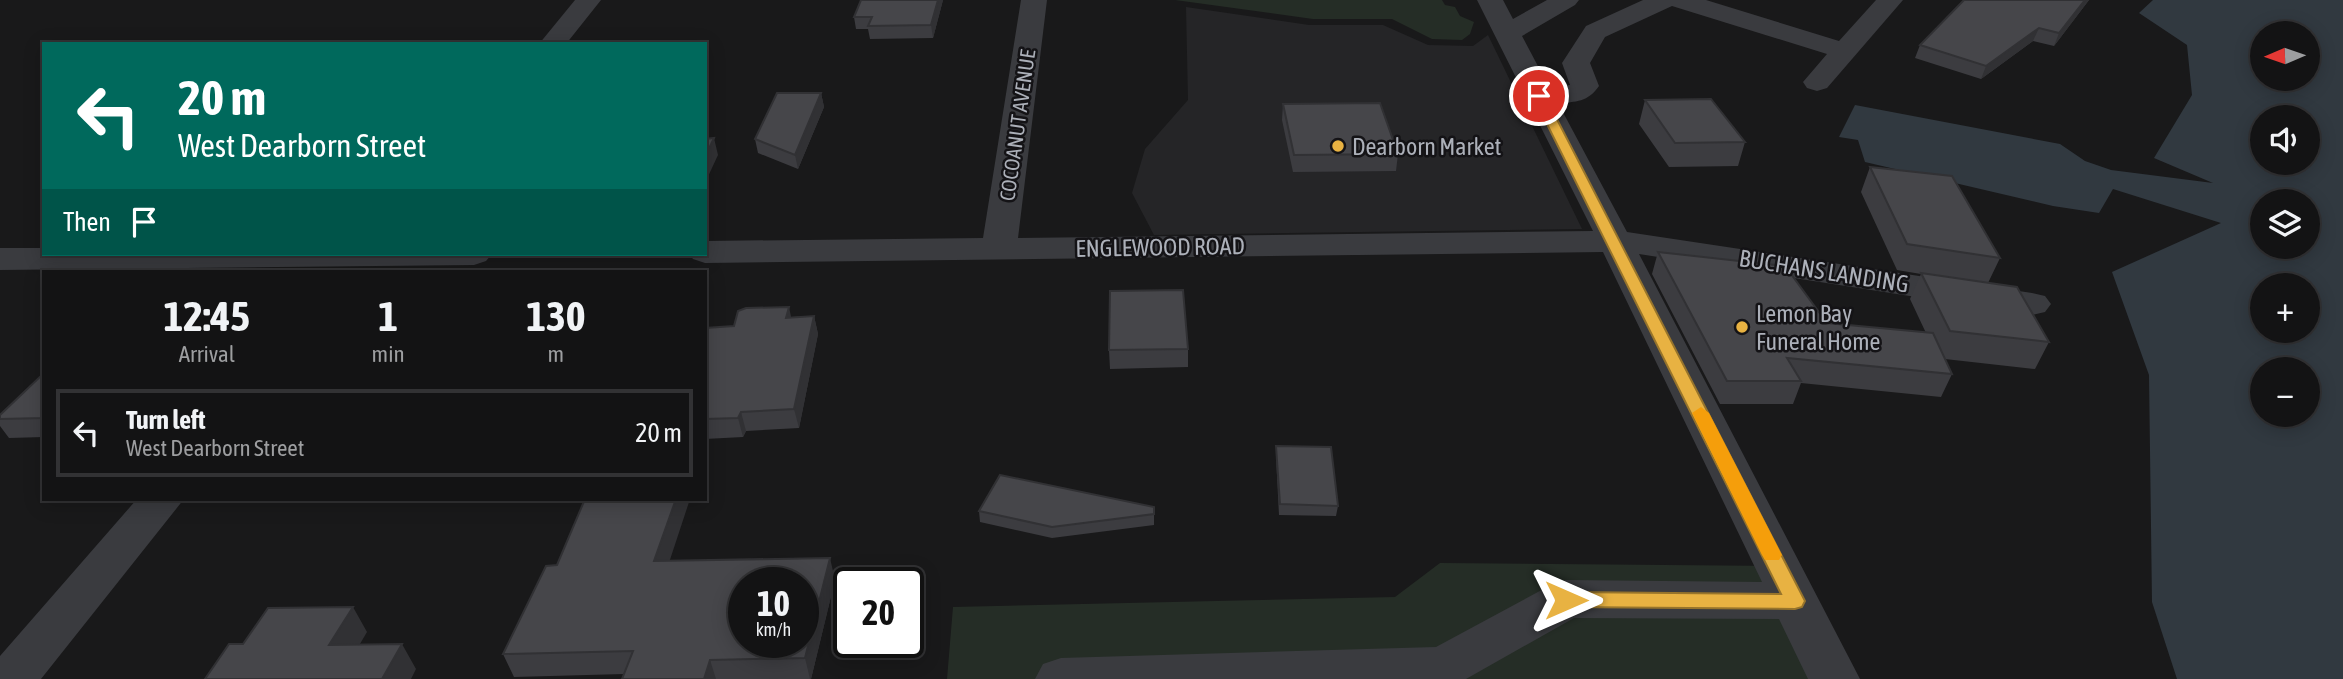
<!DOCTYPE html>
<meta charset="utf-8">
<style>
body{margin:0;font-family:"Asap Condensed",sans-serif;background:#1c1c1d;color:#f1f3f6;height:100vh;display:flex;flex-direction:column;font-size:26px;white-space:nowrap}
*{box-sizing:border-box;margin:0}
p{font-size:23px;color:#9d9ea0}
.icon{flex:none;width:38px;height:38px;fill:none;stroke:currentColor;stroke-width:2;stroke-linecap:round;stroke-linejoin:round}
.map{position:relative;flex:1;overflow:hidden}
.details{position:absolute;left:42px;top:270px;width:665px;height:231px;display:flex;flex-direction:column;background:#131314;border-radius:0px;box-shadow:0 4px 18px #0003,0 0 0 2px #323234}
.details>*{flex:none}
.hud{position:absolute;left:42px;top:42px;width:665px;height:214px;border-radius:0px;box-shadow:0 4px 18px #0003,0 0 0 2px #323234;background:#00695c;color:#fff;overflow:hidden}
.needle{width:46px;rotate:268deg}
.buttons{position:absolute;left:2250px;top:21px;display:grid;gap:14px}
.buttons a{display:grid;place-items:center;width:70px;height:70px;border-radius:50%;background:#131314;box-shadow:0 4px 18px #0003,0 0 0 2px #323234;font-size:35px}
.speed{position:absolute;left:728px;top:567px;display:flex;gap:14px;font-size:35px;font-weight:700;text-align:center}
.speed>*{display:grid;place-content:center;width:91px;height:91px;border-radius:50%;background:#131314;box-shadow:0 4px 18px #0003,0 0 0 2px #323234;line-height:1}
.speed small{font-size:18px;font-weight:400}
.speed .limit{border:4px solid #111;border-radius:10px;background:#fff;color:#111}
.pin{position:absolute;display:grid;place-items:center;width:60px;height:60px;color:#fff;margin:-30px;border:4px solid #fff;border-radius:50%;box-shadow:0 2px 7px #0007}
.me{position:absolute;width:77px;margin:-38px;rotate:90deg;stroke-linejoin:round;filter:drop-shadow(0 0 5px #0008)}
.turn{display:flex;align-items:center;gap:24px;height:147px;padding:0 21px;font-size:32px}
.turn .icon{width:91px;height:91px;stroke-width:2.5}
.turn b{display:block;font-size:49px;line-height:60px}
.then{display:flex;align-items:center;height:66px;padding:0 21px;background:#0003;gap:14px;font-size:26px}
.eta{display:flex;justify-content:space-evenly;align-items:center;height:119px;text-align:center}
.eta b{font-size:42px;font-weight:700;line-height:49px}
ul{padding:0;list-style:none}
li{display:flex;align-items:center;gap:21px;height:88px;margin:0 14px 10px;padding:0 7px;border:4px solid #323234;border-radius:0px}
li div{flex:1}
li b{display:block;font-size:26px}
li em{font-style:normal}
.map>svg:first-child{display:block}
.built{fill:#252527}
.green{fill:#252d26}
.water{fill:#313940;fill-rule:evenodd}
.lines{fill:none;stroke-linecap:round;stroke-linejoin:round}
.minor{fill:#3a3b3f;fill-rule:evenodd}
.wall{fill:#3c3c40}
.shaded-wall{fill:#313134}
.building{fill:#46464a;stroke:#313134;stroke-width:2;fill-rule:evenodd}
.route{fill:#e8b242;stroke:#97742b;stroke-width:2}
.slow{fill:#f59e0b}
.poi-dot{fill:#e8b242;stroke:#141316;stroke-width:2.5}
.labels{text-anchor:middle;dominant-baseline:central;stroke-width:5;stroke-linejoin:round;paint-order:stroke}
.far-street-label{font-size:21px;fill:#acb0b9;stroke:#141316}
.poi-label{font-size:24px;fill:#acb0b9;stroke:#141316;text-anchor:start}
.street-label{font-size:24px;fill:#acb0b9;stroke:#141316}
</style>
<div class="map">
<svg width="2343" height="679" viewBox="0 0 2343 679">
<rect width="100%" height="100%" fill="#19191a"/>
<path class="built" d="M 1186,7 L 1309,25 L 1383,25 L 1428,45 L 1473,46 L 1488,35 L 1582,229 L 1154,235 L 1132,193 L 1145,149 L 1188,100 Z"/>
<path class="green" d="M 1175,0 L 1442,0 L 1445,5 L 1455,7 L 1460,16 L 1474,22 L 1470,34 L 1462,40 L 1432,39 L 1392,19 L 1313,19 Z
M 1440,563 L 1788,566 L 1849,679 L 947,679 L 953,607 L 1395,597 Z"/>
<path class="water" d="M 2153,0 L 2343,0 L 2343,679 L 2177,679 L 2152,602 L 2149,375 L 2112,272 L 2221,223 L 2113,189 L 2099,213 L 2053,206 L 1865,162 L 1858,140 L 1839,137 L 1855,105 L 2060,144 L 2085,161 L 2111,170 L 2213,183 L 2154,158 L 2192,95 L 2187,45 L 2139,13 ZM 2263,33 L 2308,33 L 2308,79 L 2263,79 ZM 2263,117 L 2308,117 L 2308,163 L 2263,163 ZM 2263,201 L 2308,201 L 2308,247 L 2263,247 ZM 2263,285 L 2308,285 L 2308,331 L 2263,331 ZM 2263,369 L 2308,369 L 2308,415 L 2263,415 Z"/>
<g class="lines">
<path class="minor" d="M 575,0 L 601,0 L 566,44 L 539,44 Z
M 1021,0 L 1047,0 L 1018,238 L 1593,231 L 1477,0 L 1503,0 L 1513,19 L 1547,0 L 1579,0 L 1575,5 L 1522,36 L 1549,87 L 1570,85 L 1562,63 L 1586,26 L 1643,0 L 1706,0 L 1839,41 L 1876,0 L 1903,0 L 1827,88 L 1817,91 L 1807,88 L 1803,82 L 1827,54 L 1672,6 L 1605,37 L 1590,63 L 1599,86 C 1588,102 1576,102 1558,103 L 1627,232 L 2032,293 L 2045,296 L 2051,304 L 2045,312 L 2032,315 L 1639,254 L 1860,679 L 1808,679 L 1779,619 L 1574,618 L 1466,679 L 1035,679 L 1043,664 L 1061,658 L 1436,647 L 1549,586 L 1566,580 L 1762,582 L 1603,252 L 705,263 L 693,259 L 689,254 L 705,254 L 705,241 L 983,238 Z
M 0,248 L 44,248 L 44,254 L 492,254 L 486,261 L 474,265 L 0,270 Z
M 137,499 L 184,499 L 41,679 L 0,679 L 0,656 Z"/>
</g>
<path class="wall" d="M 943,0 L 933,38 L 870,39 L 868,29 L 856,29 L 854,17 Z
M 1964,0 L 2089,0 L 2054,46 L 2033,41 L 1981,79 L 1915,58 L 1920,45 Z
M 821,93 L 824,107 L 798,169 L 758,153 L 755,139 Z
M 1645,100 L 1745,142 L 1738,166 L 1669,167 L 1639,124 Z
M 1283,104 L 1398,154 L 1396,171 L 1293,172 L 1282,120 Z
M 1870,167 L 2000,258 L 1988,283 L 2049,342 L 2035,369 L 1945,359 L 1952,374 L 1941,397 L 1801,383 L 1793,404 L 1720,404 L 1652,274 L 1658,252 L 1827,323 L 1926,333 L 1910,299 L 1921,274 L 1897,270 L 1861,192 Z
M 814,316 L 818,334 L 799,428 L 746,431 L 743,437 L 705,439 L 705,328 L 734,326 L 791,317 Z
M 1188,349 L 1188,367 L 1110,369 L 1109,350 Z
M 44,373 L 44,437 L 9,438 L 0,426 L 0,415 Z
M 1276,446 L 1338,506 L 1336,516 L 1279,515 L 1276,457 Z
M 1154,507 L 1154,525 L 1052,538 L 980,522 L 979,511 Z
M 669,561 L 835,580 L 811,679 L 622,679 L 624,674 L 514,677 L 503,654 L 557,565 Z"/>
<path class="shaded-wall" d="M 938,0 L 943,0 L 933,38 L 931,25 Z
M 2085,0 L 2089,0 L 2054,46 L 2059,33 Z
M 2039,28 L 2033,41 L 1981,79 L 1986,66 Z
M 821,93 L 824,107 L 798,169 L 795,155 Z
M 714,138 L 718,155 L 705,183 L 705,157 Z
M 789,307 L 793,326 L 786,318 Z
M 814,316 L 818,334 L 799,428 L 794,409 Z
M 741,412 L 746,431 L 743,437 L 738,418 Z
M 676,499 L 690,499 L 662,584 L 654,561 Z
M 830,558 L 835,580 L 811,679 L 810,679 L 805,658 Z
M 353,607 L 367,632 L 344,671 L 329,645 Z
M 402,644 L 416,669 L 411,679 L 382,679 Z
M 710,660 L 716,679 L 704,679 Z"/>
<path class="building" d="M 861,0 L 938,0 L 931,25 L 868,26 L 872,17 L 854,17 Z
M 1964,0 L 2085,0 L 2059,33 L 2039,28 L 1986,66 L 1920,45 Z
M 777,93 L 821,93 L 795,155 L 755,139 Z
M 1711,99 L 1745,142 L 1675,143 L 1645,100 Z
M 1380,103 L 1398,154 L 1294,155 L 1283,104 Z
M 714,138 L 705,157 L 705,139 Z
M 1870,167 L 1952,176 L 2000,258 L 1907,244 Z
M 1658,252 L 1785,266 L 1827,323 L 1933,333 L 1952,374 L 1787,358 L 1801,381 L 1727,381 Z
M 1921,273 L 2017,287 L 2049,342 L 1950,331 Z
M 1183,290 L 1188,349 L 1109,350 L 1110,291 Z
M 789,307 L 786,318 L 814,316 L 794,409 L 741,412 L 738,418 L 705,419 L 705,328 L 734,326 L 738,311 L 746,308 Z
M 44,373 L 44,418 L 0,419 L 0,415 Z
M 1276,446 L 1331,447 L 1338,506 L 1280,504 Z
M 1000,475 L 1154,507 L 1154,514 L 1052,527 L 979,511 Z
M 585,499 L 676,499 L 654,561 L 830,558 L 805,658 L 710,660 L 704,679 L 622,679 L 633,651 L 503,654 L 546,566 L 557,565 ZM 744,583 L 803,583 L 803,642 L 744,642 Z
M 353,607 L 329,645 L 402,644 L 382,679 L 205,679 L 229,644 L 243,644 L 268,608 Z"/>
<path class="route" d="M 1539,92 L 1545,96 L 1805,601 L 1802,607 L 1795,609 L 1566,607 L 1559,605 L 1556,600 L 1559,594 L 1566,592 L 1781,594 L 1533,96 Z"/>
<path class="slow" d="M 1701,407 L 1709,413 L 1782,555 L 1779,560 L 1765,560 L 1762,555 L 1692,413 Z"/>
<g class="poi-dot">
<circle cx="1338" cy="146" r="7"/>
<circle cx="1742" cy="327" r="7"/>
</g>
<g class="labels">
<g class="far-street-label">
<text transform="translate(1017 125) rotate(-82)">COCOANUT AVENUE</text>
</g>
<g class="poi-label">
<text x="1352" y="146">Dearborn Market</text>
<text x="1756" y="313">Lemon Bay<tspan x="1756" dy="28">Funeral Home</tspan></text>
</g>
<g class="street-label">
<text transform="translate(1160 247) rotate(-1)">ENGLEWOOD ROAD</text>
<text transform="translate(1824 271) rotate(9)">BUCHANS LANDING</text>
</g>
</g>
</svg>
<div class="buttons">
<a><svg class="needle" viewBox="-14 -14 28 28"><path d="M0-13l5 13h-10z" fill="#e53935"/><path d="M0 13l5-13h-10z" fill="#9d9ea0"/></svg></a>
<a><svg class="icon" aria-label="sound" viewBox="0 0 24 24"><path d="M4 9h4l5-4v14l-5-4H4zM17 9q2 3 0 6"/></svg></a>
<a><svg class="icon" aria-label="layers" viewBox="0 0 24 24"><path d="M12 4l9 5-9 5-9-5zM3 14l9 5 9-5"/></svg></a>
<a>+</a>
<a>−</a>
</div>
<div class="speed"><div>10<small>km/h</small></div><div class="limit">20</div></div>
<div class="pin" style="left:1539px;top:96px;background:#d93025"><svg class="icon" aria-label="arrive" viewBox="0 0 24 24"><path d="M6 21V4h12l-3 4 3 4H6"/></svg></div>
<svg class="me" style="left:1566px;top:600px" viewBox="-20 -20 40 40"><path d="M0-17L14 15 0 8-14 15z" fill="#e8b242" stroke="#fff" stroke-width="4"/></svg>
<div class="hud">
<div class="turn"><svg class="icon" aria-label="left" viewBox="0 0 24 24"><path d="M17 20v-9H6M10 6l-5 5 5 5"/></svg><div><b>20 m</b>West Dearborn Street</div></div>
<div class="then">Then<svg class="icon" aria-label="arrive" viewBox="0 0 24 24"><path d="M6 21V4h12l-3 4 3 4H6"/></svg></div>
</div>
<section class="details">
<div class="eta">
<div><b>12:45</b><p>Arrival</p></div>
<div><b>1</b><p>min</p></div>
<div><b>130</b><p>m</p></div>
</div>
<ul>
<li><svg class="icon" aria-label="left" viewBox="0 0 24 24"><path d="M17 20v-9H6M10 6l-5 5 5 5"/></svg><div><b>Turn left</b><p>West Dearborn Street</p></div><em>20 m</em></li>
</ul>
</section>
</div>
